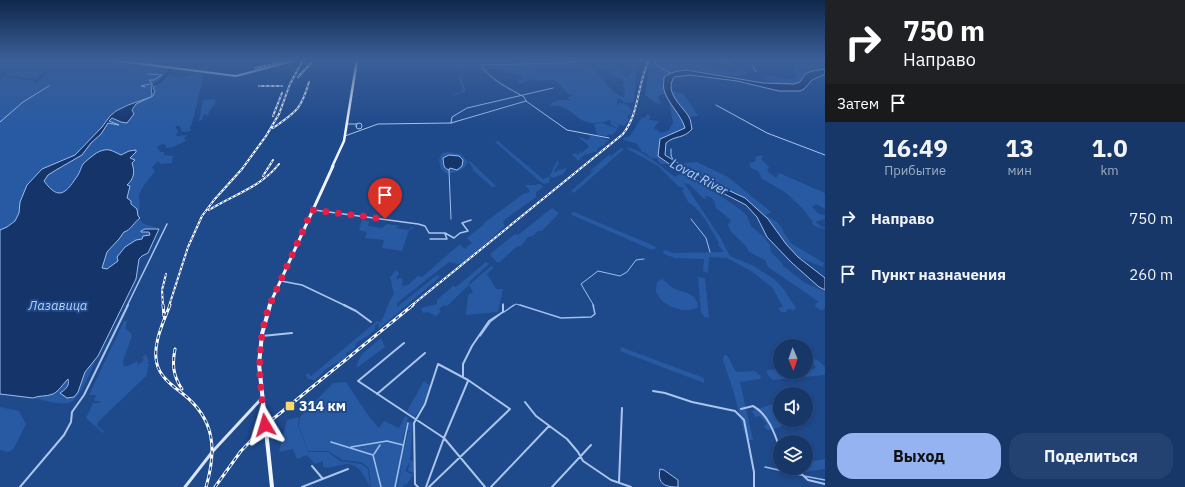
<!DOCTYPE html>
<html lang="ru">
<meta charset="utf-8">
<style>
body{margin:0;font-family:"IBM Plex Sans",sans-serif;background:#234271;color:#f1f3f6;height:100vh;display:flex;flex-direction:column;font-size:15px;white-space:nowrap}
*{box-sizing:border-box;margin:0}
p{font-size:13px;color:#9eacc0}
.icon{flex:none;width:22px;height:22px;fill:none;stroke:currentColor;stroke-width:2;stroke-linecap:round;stroke-linejoin:round}
.map{position:relative;flex:1;overflow:hidden}
.side{display:flex;flex-direction:column;background:#163768;width:360px}
.side>*{flex:none}
.banner{background:#202124;color:#fff;overflow:hidden}
.needle{width:26px;rotate:178deg}
.fabs{position:absolute;left:773px;top:339px;display:grid;gap:8px}
.fabs a{display:grid;place-items:center;width:40px;height:40px;border-radius:50%;background:#163768;box-shadow:0 2px 6px #0003,0 0 0 1px #35517c;font-size:20px}
.pin{position:absolute;display:grid;place-items:center;width:34px;height:34px;color:#fff;margin:-41px -17px;border-radius:50% 50% 50% 0;rotate:-45deg;box-shadow:0 0 4px #0007}
.pin .icon{rotate:45deg}
.me{position:absolute;width:44px;margin:-22px;rotate:353deg;stroke-linejoin:round;filter:drop-shadow(0 0 3px #0008)}
.turn{display:flex;align-items:center;gap:14px;height:84px;padding:0 12px;font-size:18px}
.turn .icon{width:52px;height:52px;stroke-width:2.5}
.turn b{display:block;font-size:28px;line-height:34px}
.then{display:flex;align-items:center;height:38px;padding:0 12px;background:#0003;gap:8px;font-size:15px}
.eta{display:flex;justify-content:space-evenly;align-items:center;height:68px;text-align:center}
.eta b{font-size:24px;font-weight:700;line-height:28px}
.button{display:flex;gap:8px;margin-top:auto;padding:8px 12px}
.button a{flex:1;height:46px;border-radius:16px;background:#95b2f1;color:#111;font-size:16px;font-weight:700;line-height:46px;text-align:center}
.button a+a{background:#234271;color:#f1f3f6}
ul{padding:0;list-style:none}
li{display:flex;align-items:center;gap:12px;height:56px;padding:0 12px}
li div{flex:1}
li b{display:block;font-size:15px}
li em{font-style:normal}
main{display:flex;flex:1;min-height:0}
.map>svg:first-child{display:block}
.green{fill:#285aa3}
.water{fill:#15356a;stroke:#9ebfed}
.lines{fill:none;stroke-linecap:round;stroke-linejoin:round}
.stream-far1{stroke:#9ebfed;stroke-width:1}
.stream{stroke:#9ebfed;stroke-width:1.5}
.river{stroke:#15356a;stroke-width:2.5}
.street-far2{stroke:#abc5ec;stroke-width:1}
.street-far1{stroke:#abc5ec;stroke-width:1.5}
.street{stroke:#abc5ec;stroke-width:2}
.secondary-far1{stroke:#d7e4f9;stroke-width:2}
.secondary{stroke:#d7e4f9;stroke-width:3}
.primary-far2{stroke:#f0f5ff;stroke-width:2.5}
.primary-far1{stroke:#f0f5ff;stroke-width:3}
.primary{stroke:#f0f5ff;stroke-width:4}
.rail-far1-casing{stroke:#fff;stroke-width:2}
.rail-casing{stroke:#fff;stroke-width:3}
.rail-far1{stroke:#1e498b;stroke-width:1;stroke-dasharray:2.5;stroke-linecap:butt}
.rail{stroke:#1e498b;stroke-width:1.5;stroke-dasharray:4;stroke-linecap:butt}
.route{stroke:#e11d48;stroke-width:7;stroke-dasharray:0 12.6}
.poi-dot{fill:#fad86a;stroke:#1e498b;stroke-width:1.5}
.labels{text-anchor:middle;dominant-baseline:central;stroke-width:4;stroke-linejoin:round;paint-order:stroke}
.water-label{font-size:13px;font-style:italic;fill:#b6cff3;stroke:#1e498b}
.near-poi-label{font-size:14px;font-weight:bold;fill:#fff;stroke:#1e498b;text-anchor:start}
</style>
<main>
<div class="map">
<svg width="825" height="487" viewBox="0 0 825 487">
<rect width="100%" height="100%" fill="#1e498b"/>
<path class="green" d="M 0,60 L 107,60 L 134,64 L 128,69 L 151,60 L 158,60 L 160,64 L 156,66 L 169,68 L 167,70 L 172,71 L 168,74 C 175,79 189,78 195,72 L 204,74 L 192,124 L 190,126 L 191,131 L 182,132 L 180,126 L 175,126 L 178,131 L 176,135 L 177,136 L 187,135 L 184,138 L 186,141 L 173,147 L 166,148 L 166,145 L 162,144 L 157,147 L 160,152 L 164,152 L 164,155 L 173,156 L 172,163 L 160,164 L 159,161 L 157,162 L 152,167 L 155,172 C 150,176 140,190 139,196 C 139,202 141,207 138,212 C 137,207 130,203 127,198 L 130,192 L 126,185 L 132,163 L 130,158 L 131,155 L 129,151 L 121,155 C 117,153 113,151 110,150 C 105,149 99,151 95,154 C 91,157 87,160 83,164 C 81,167 80,172 78,175 C 66,192 61,202 44,181 L 48,175 L 56,170 L 82,155 L 91,143 L 101,134 L 108,122 L 113,118 C 133,128 128,117 136,104 L 153,96 L 153,88 L 157,82 L 151,87 L 152,95 L 151,97 L 128,105 L 116,111 L 110,116 L 102,127 L 75,155 L 42,169 L 27,185 L 20,202 L 19,213 L 15,221 L 7,227 L 0,230 L 0,79 L 3,77 L 33,81 L 38,86 L 37,82 L 48,74 L 45,71 L 36,79 L 7,75 L 6,72 L 0,71 Z
M 161,60 L 220,60 L 217,62 L 193,64 L 173,62 L 165,63 Z
M 593,60 C 599,61 603,68 610,66 L 601,60 L 612,60 L 622,70 L 620,74 L 627,78 L 632,68 L 633,60 L 639,60 L 642,62 L 637,70 L 634,102 L 625,103 L 619,98 L 617,100 L 617,106 L 620,103 C 625,103 630,106 632,111 L 631,114 L 627,116 L 629,120 L 624,126 L 617,124 L 619,127 L 617,128 L 611,125 L 610,120 C 602,123 590,125 582,120 C 571,114 565,103 552,106 L 550,104 C 556,99 563,100 571,100 L 567,98 L 574,95 L 569,94 L 554,80 L 539,81 L 533,79 L 519,84 L 517,81 L 521,80 L 522,76 C 519,76 517,74 513,73 C 505,72 498,75 494,65 L 484,65 L 535,65 L 574,63 L 580,65 L 578,63 L 581,62 C 585,65 591,66 594,70 C 603,77 612,95 624,97 L 625,89 L 622,86 L 624,83 L 623,80 L 609,75 L 611,73 L 603,68 L 601,66 L 595,64 Z
M 652,60 L 656,60 L 663,66 L 663,64 C 679,54 715,70 734,72 L 734,70 L 744,70 L 747,73 L 744,76 L 729,76 L 686,70 L 678,71 L 664,89 L 666,93 L 658,96 L 661,104 L 655,103 L 645,95 L 649,68 Z
M 799,60 L 825,60 L 825,65 L 817,66 L 824,69 C 818,70 810,70 805,74 C 803,76 802,79 800,81 C 791,89 768,82 760,77 L 774,80 L 762,75 L 788,79 L 795,78 L 797,75 L 793,71 L 795,64 L 800,63 L 797,62 Z
M 452,64 L 477,64 L 486,73 L 483,73 L 475,66 L 463,66 L 466,73 L 461,78 L 466,91 L 465,92 L 453,96 L 453,94 L 461,92 L 463,90 L 458,78 L 464,73 L 461,68 L 451,65 Z
M 672,91 L 684,94 L 698,116 L 689,117 L 676,102 Z
M 212,99 L 216,100 C 214,107 209,109 208,116 L 204,114 L 202,120 L 199,121 L 203,100 Z
M 669,100 C 676,109 682,117 685,128 L 671,134 L 658,156 L 668,164 L 660,164 L 657,158 L 651,158 L 646,153 L 642,152 L 637,144 L 624,140 L 623,138 L 630,136 L 642,117 L 645,118 L 647,114 L 650,116 L 649,120 L 659,121 L 654,128 L 659,131 L 659,133 L 668,131 L 673,123 Z
M 602,123 L 618,129 L 612,135 L 608,134 L 607,136 L 597,135 L 594,124 Z
M 576,133 L 596,136 L 608,140 L 604,145 L 597,149 L 598,151 L 584,155 L 578,161 L 572,154 L 576,153 L 578,155 L 579,154 L 578,151 L 581,153 L 589,147 L 587,144 L 577,136 L 588,140 L 591,136 Z
M 498,141 L 543,179 L 549,177 L 557,161 L 559,162 L 554,172 L 566,168 L 566,170 L 563,174 L 553,178 L 550,176 L 549,183 L 543,184 L 495,142 Z
M 621,148 L 624,149 L 574,193 L 571,191 L 596,169 L 591,172 L 590,171 L 610,154 L 611,155 L 609,158 Z
M 626,148 C 640,147 664,169 675,177 L 680,174 L 699,182 L 713,192 L 715,192 L 741,210 L 747,216 L 751,226 L 764,237 L 770,245 L 771,252 L 783,264 L 782,265 L 805,283 L 825,292 L 825,307 L 823,310 L 820,310 L 815,306 L 816,303 L 819,302 L 768,267 L 765,260 L 749,252 L 745,245 L 731,232 L 728,225 L 731,220 L 716,208 C 714,200 714,197 705,196 L 706,199 L 704,199 L 689,184 L 684,183 L 720,237 L 730,256 L 752,265 L 774,279 L 783,288 L 796,308 L 794,310 L 787,309 L 786,312 L 781,312 L 778,308 L 783,307 L 772,287 L 751,271 L 727,258 L 709,257 L 708,273 L 703,271 L 704,259 L 675,258 L 664,254 L 663,251 L 665,250 L 673,253 L 724,252 L 718,245 L 719,243 C 711,229 701,209 688,202 L 682,190 L 684,190 L 683,187 L 679,187 L 658,166 Z
M 449,152 L 461,154 L 467,161 L 469,161 L 472,163 L 496,186 L 492,187 L 473,170 L 473,168 L 468,161 C 466,170 455,173 447,174 L 441,169 L 439,160 L 442,153 Z
M 761,155 L 763,156 L 761,159 L 769,167 L 767,171 L 776,178 L 779,173 L 825,193 L 825,209 L 816,204 L 812,207 L 819,214 L 825,215 L 825,219 L 815,222 L 822,227 L 825,227 L 825,229 L 819,228 L 812,224 L 813,222 L 802,208 L 786,193 L 761,178 L 759,172 L 750,167 L 750,163 L 756,161 L 755,157 Z
M 697,162 L 728,177 L 771,212 L 766,215 L 777,222 L 783,230 L 783,232 L 792,244 L 824,263 L 823,267 L 798,257 L 786,245 L 768,219 L 729,190 L 700,177 L 677,164 Z
M 540,184 L 543,186 L 541,189 L 536,192 L 536,197 L 503,221 L 505,226 L 462,265 L 449,262 L 397,303 L 397,307 L 437,275 L 440,277 L 380,328 L 378,327 L 379,323 L 375,325 L 375,329 L 368,336 L 356,343 L 355,348 L 346,353 L 347,357 L 326,369 L 315,380 L 308,379 L 306,375 L 308,373 L 311,376 L 377,321 L 381,322 C 386,312 388,302 394,294 L 390,277 L 396,270 L 399,273 L 396,279 L 402,278 L 402,286 L 408,285 L 418,276 L 422,277 L 460,244 L 464,249 L 472,243 L 467,238 L 483,225 L 484,223 L 523,194 L 528,193 L 530,191 L 525,185 L 535,185 Z
M 552,208 L 559,213 L 542,231 L 538,231 L 533,236 L 528,237 L 522,245 L 516,247 L 500,262 L 496,262 L 490,254 L 515,234 L 518,235 Z
M 574,212 L 652,245 L 656,247 L 655,249 L 650,249 L 572,215 L 571,213 Z
M 139,219 L 144,224 L 158,228 L 147,229 L 141,232 L 149,232 L 150,235 C 133,240 120,268 104,269 L 102,268 L 107,252 L 119,239 L 124,232 C 131,229 132,222 139,219 Z
M 362,220 L 369,221 L 368,226 L 382,228 L 387,224 L 400,226 L 395,228 L 409,230 L 411,227 L 414,228 L 409,230 L 402,251 L 382,248 L 384,240 L 365,238 L 367,232 L 359,230 Z
M 486,262 L 489,264 L 469,282 L 469,285 L 491,266 L 494,267 L 487,274 L 496,289 L 503,289 L 498,312 L 466,315 L 468,295 L 473,292 L 469,285 L 447,306 L 444,305 L 439,309 L 441,311 L 436,316 L 428,312 L 423,313 L 421,308 L 437,304 L 437,300 L 453,286 L 456,287 Z
M 698,277 L 705,278 L 709,318 L 704,317 L 701,312 Z
M 662,279 C 667,282 670,287 675,289 C 685,293 697,293 698,307 C 686,315 660,306 656,291 C 656,289 657,284 657,282 Z
M 124,321 L 127,321 L 125,329 L 130,332 L 132,336 L 123,361 L 124,366 L 128,366 L 137,361 L 138,365 L 142,362 L 144,359 L 142,358 L 146,354 L 149,362 L 146,364 L 149,364 L 147,370 L 148,370 L 146,376 L 98,422 L 97,425 L 104,432 L 103,433 L 86,418 L 93,403 L 99,403 L 100,401 L 94,401 L 96,395 L 89,395 Z
M 381,338 L 385,347 L 358,367 L 356,366 L 362,354 Z
M 621,347 L 704,378 L 704,383 L 620,351 Z
M 724,355 L 727,355 L 736,372 L 754,371 L 761,376 L 760,379 L 740,382 L 753,440 L 749,440 L 744,432 L 734,393 L 723,360 Z
M 98,356 C 92,366 80,402 68,403 C 58,405 44,400 33,398 C 39,395 46,397 53,394 C 59,391 63,384 67,379 L 68,384 L 65,391 L 61,392 L 67,398 L 84,376 L 85,372 Z
M 814,359 L 819,361 L 825,367 L 825,375 L 773,380 L 767,374 L 767,370 L 780,369 L 780,372 L 806,372 L 806,368 L 813,369 L 816,367 L 810,361 Z
M 424,381 L 431,386 L 424,403 L 415,417 L 407,411 Z
M 346,382 L 368,415 L 379,428 L 384,421 L 399,428 L 405,416 L 408,418 L 403,439 L 405,446 L 408,432 L 412,432 L 407,431 L 409,422 L 413,423 L 410,460 L 414,462 L 414,473 L 408,471 L 410,461 L 405,471 L 413,475 L 407,484 L 403,485 L 403,487 L 398,487 L 404,453 L 397,487 L 371,487 L 369,468 L 361,462 L 342,460 L 328,451 L 308,451 L 299,426 L 300,417 L 333,383 Z
M 780,402 L 780,420 L 792,420 L 778,428 L 767,430 L 764,426 L 767,424 L 760,416 L 756,417 L 751,411 Z
M 0,407 L 19,411 L 26,424 L 14,448 L 9,452 L 0,450 Z
M 299,417 L 298,425 L 308,452 L 328,452 L 340,461 L 361,464 L 368,469 L 370,487 C 365,477 359,463 346,464 C 337,465 332,469 323,467 L 323,461 L 315,464 L 307,455 L 297,459 L 293,449 L 279,452 L 287,420 Z
M 825,459 L 825,469 L 804,472 L 799,469 L 806,468 L 806,462 Z"/>
<path class="water" d="M 825,69 L 825,74 L 812,80 L 804,89 L 800,91 L 779,91 L 737,81 L 690,75 L 674,77 C 664,93 682,105 689,117 C 691,120 691,125 692,129 C 684,139 675,135 666,143 L 665,155 L 700,177 L 745,198 L 768,219 L 786,244 L 798,257 L 825,278 L 825,290 L 819,287 L 792,263 L 767,237 L 757,217 L 746,205 L 678,170 L 658,156 L 660,139 L 685,128 C 681,114 668,104 664,90 C 663,86 664,81 664,77 C 671,72 678,71 686,70 L 763,83 L 794,84 L 800,82 L 805,74 L 812,71 Z
M 158,83 L 153,88 L 155,91 L 153,96 L 136,104 L 132,110 L 134,114 L 127,123 L 121,122 L 112,118 L 109,121 L 119,125 L 108,123 L 101,134 L 91,143 L 82,155 L 56,170 L 48,175 L 44,181 C 60,203 67,191 78,175 C 80,172 81,167 83,164 C 87,160 91,157 95,154 C 99,151 105,149 110,150 C 113,151 117,153 121,155 L 129,151 L 136,150 L 136,152 L 130,158 L 135,160 L 132,163 C 135,172 134,179 127,185 L 130,186 L 127,198 L 131,201 L 131,204 L 137,209 L 138,216 L 140,218 C 134,222 131,230 124,232 L 119,239 L 107,252 L 102,268 L 107,269 L 118,261 L 117,257 L 125,247 L 136,240 L 142,239 L 143,236 L 150,235 L 149,232 L 141,232 L 141,231 L 145,229 L 159,229 L 148,253 L 142,256 L 139,259 L 136,279 L 98,356 L 85,372 L 78,392 L 74,397 L 67,398 L 60,393 C 65,390 70,386 68,379 C 63,384 59,391 53,394 C 46,397 39,395 33,398 L 0,394 L 0,230 L 7,227 L 15,221 L 19,213 L 20,202 L 27,185 L 42,169 L 75,155 L 102,127 L 110,116 L 116,111 L 128,105 L 151,97 L 152,95 L 151,87 Z
M 449,155 L 459,156 L 463,160 L 462,166 L 457,170 L 450,168 L 449,170 C 443,168 444,165 443,158 Z
M 660,469 L 664,470 L 678,480 L 678,487 C 665,487 657,484 660,469 Z"/>
<g class="lines">
<path class="stream-far1" d="M 654,60 L 658,66 L 670,73
M 148,74 L 162,75 L 154,80 L 149,80 L 152,83 L 151,85 L 153,85
M 145,87 L 141,86 L 150,84
M 671,149 L 671,155 L 674,163
M 449,170 L 451,219
M 691,219 L 706,238 L 710,252
M 513,306 L 516,304 L 523,306
M 594,306 L 581,284 L 598,271 L 620,276 L 627,272 L 636,260 L 644,259"/>
<path class="stream" d="M 520,305 L 561,318 L 591,317 L 595,314 L 593,305
M 504,312 L 514,305
M 480,336 L 490,322 L 499,315
M 331,442 L 373,455 L 381,487
M 351,447 L 387,441 L 403,445
M 374,454 L 380,445
M 765,467 L 801,475
M 804,476 L 825,480
M 395,487 L 408,423"/>
<path class="river" d="M 175,67 L 181,60
M 154,85 L 161,81 L 172,68"/>
<path class="street-far2" d="M 159,60 L 163,67
M 717,60 L 730,63 L 732,60
M 750,60 L 756,72
M 526,101 L 524,97 C 509,88 491,81 481,65 L 564,63 L 577,62 L 579,60
M 526,101 L 567,130 L 609,138
M 716,105 L 767,133 L 825,155
M 0,122 L 23,102 L 49,86
M356 126a3 3 0 1 1 6 0a3 3 0 1 1-6 0Z
M 451,123 L 452,117 L 467,108 L 553,88
M 347,124 L 357,124
M 345,136 L 378,124 L 451,123 L 526,101"/>
<path class="street-far1" d="M 314,210 L 418,224 L 425,226 L 429,233 L 445,233 L 454,238 L 460,233 L 468,231 L 462,223 L 471,220
M 430,239 L 447,239 L 445,234
M 281,281 L 302,285 L 346,306
M 503,304 L 503,306
M 127,306 L 167,224"/>
<path class="street" d="M 344,305 L 356,311 L 371,322
M 262,336 L 292,333
M 404,343 L 358,381 L 444,438 L 485,487
M 463,377 L 463,364 L 472,346 L 489,321 L 503,312 L 503,305
M 653,391 L 665,393 L 692,402 L 735,411 L 744,420 L 754,472 L 754,487
M 377,394 L 425,353
M 525,402 L 536,416 L 567,439 L 578,452 L 583,461 L 611,480 L 631,487
M 741,409 L 753,406 C 768,414 775,434 780,449
M 312,466 L 323,479
M 795,468 L 808,480 L 825,484
M 619,482 L 622,408
M 20,487 L 64,435 L 71,422 L 72,412 L 84,395 L 128,305
M 302,487 L 348,469
M 418,487 L 415,484 L 414,423 L 425,404 L 438,364 L 468,380 L 510,409 L 429,487
M 426,487 L 444,438 L 468,381
M 491,487 L 549,426
M 552,487 L 591,445"/>
<path class="secondary-far1" d="M 111,60 L 236,76 L 297,60"/>
<path class="secondary" d="M 185,487 L 213,451 L 262,398"/>
<path class="primary-far2" d="M 332,167 L 344,141 L 357,60"/>
<path class="primary-far1" d="M 269,306 L 333,166"/>
<path class="primary" d="M 270,305 L 262,334 L 259,364 L 272,487"/>
<g class="rail-far1-casing">
<path id="rail-far1" d="M 256,68 L 289,60
M 298,77 L 314,60
M 259,86 L 282,86
M 273,116 L 282,93
M 273,128 C 296,112 301,110 309,82
M 263,176 L 273,160
M 209,210 C 233,195 261,187 279,164
M 163,306 L 162,290 L 166,274
M 169,306 L 188,247 L 202,216 L 214,200 L 242,169 L 266,136 L 279,114 L 290,84 L 303,60
M 411,306 L 623,134 C 640,112 637,84 649,60"/>
</g>
<g class="rail-casing">
<path id="rail" d="M 163,305 L 164,316
M 170,305 C 163,323 152,345 157,364 C 160,377 173,386 183,394 C 215,419 217,450 206,487
M 175,349 C 172,364 173,376 182,389
M 215,487 L 241,451 L 268,423 L 413,305"/>
</g>
<use href="#rail-far1" class="rail-far1"/>
<use href="#rail" class="rail"/>
</g>
<linearGradient id="sky" x2="0" y2="1"><stop stop-color="#10284c"/><stop offset="0.47" stop-color="#3b5f98"/><stop offset="1" stop-color="#3b5f98" stop-opacity="0"/></linearGradient>
<rect width="825" height="128" fill="url(#sky)"/>
<g class="lines">
<path class="route" d="M 265,425 C 260,381 255,353 268,309 L 312,210 L 385,219"/>
</g>
<rect class="poi-dot" x="285" y="401" width="10" height="10" rx="2"/>
<g class="labels">
<g class="water-label">
<text transform="translate(699 177) rotate(28)">Lovat River</text>
<text x="58" y="305">Лазавица</text>
</g>
<g class="near-poi-label">
<text x="299" y="406">314 км</text>
</g>
</g>
</svg>
<div class="fabs">
<a><svg class="needle" viewBox="-14 -14 28 28"><path d="M0-13l5 13h-10z" fill="#e53935"/><path d="M0 13l5-13h-10z" fill="#9eacc0"/></svg></a>
<a><svg class="icon" aria-label="sound" viewBox="0 0 24 24"><path d="M4 9h4l5-4v14l-5-4H4zM17 9q2 3 0 6"/></svg></a>
<a><svg class="icon" aria-label="layers" viewBox="0 0 24 24"><path d="M12 4l9 5-9 5-9-5zM3 14l9 5 9-5"/></svg></a>
</div>
<div class="pin" style="left:385px;top:219px;background:#d93025"><svg class="icon" aria-label="arrive" viewBox="0 0 24 24"><path d="M6 21V4h12l-3 4 3 4H6"/></svg></div>
<svg class="me" style="left:265px;top:425px" viewBox="-20 -20 40 40"><path d="M0-17L14 15 0 8-14 15z" fill="#e11d48" stroke="#fff" stroke-width="4"/></svg>
</div>
<section class="side">
<div class="banner">
<div class="turn"><svg class="icon" aria-label="right" viewBox="0 0 24 24"><path d="M7 20v-9h11M14 6l5 5-5 5"/></svg><div><b>750 m</b>Направо</div></div>
<div class="then">Затем<svg class="icon" aria-label="arrive" viewBox="0 0 24 24"><path d="M6 21V4h12l-3 4 3 4H6"/></svg></div>
</div>
<div class="eta">
<div><b>16:49</b><p>Прибытие</p></div>
<div><b>13</b><p>мин</p></div>
<div><b>1.0</b><p>km</p></div>
</div>
<ul>
<li><svg class="icon" aria-label="right" viewBox="0 0 24 24"><path d="M7 20v-9h11M14 6l5 5-5 5"/></svg><div><b>Направо</b></div><em>750 m</em></li>
<li><svg class="icon" aria-label="arrive" viewBox="0 0 24 24"><path d="M6 21V4h12l-3 4 3 4H6"/></svg><div><b>Пункт назначения</b></div><em>260 m</em></li>
</ul>
<div class="button"><a>Выход</a><a>Поделиться</a></div>
</section>
</main>
